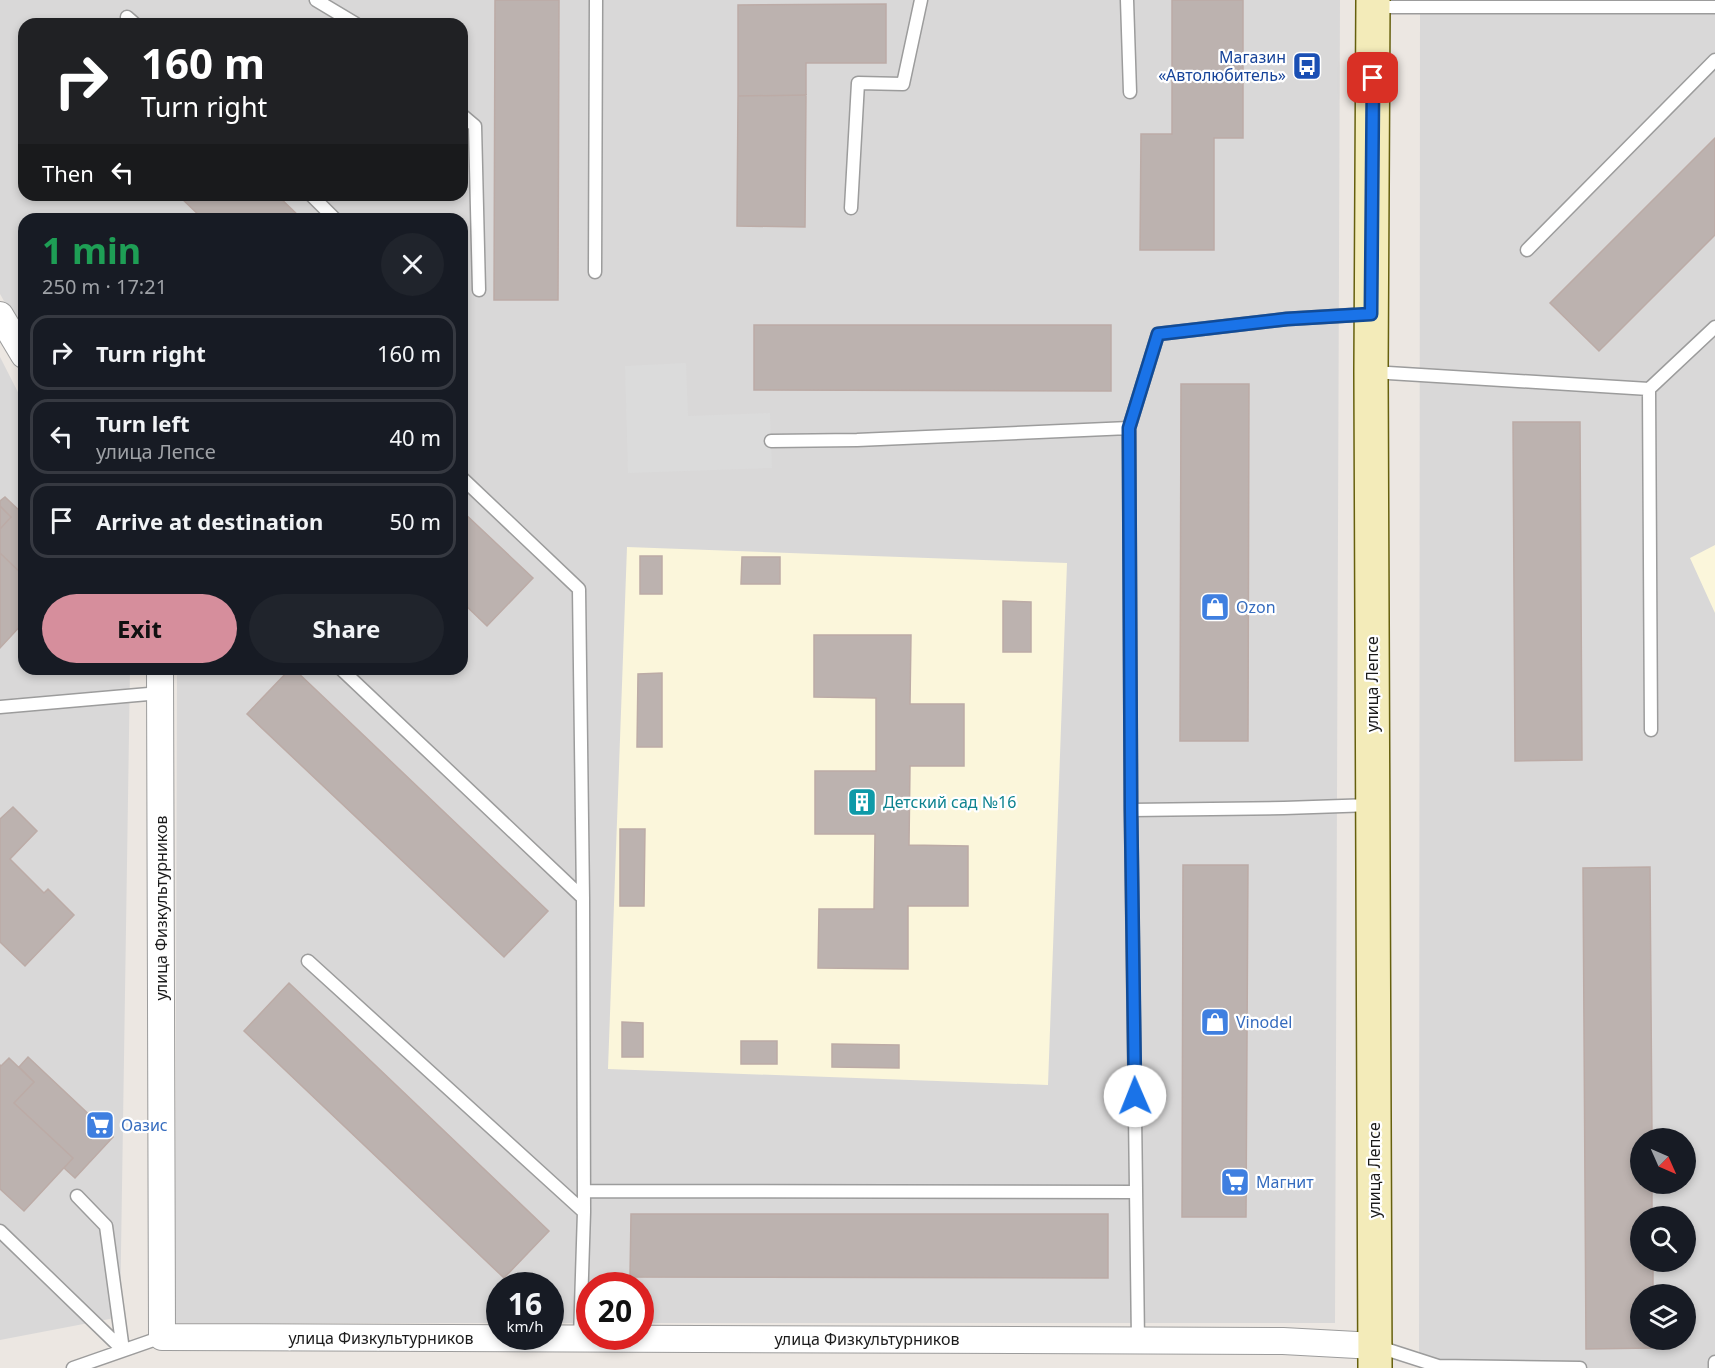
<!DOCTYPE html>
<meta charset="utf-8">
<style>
body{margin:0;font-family:"Noto Sans",sans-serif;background:#20242c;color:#f1f3f6;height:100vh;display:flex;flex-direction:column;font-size:22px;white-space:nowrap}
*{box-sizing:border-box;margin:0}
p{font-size:20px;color:#9ea1a6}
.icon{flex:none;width:33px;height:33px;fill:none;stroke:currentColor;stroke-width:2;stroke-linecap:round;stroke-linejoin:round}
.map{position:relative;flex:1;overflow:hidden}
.drawer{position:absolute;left:18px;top:213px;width:450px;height:462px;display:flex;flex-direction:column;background:#171b24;border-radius:18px;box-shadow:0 3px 9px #0003}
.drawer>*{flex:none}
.top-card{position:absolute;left:18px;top:18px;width:450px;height:183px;border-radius:18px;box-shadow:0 3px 9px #0003;background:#202124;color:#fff;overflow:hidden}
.needle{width:39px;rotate:135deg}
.buttons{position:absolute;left:1630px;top:1128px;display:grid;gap:12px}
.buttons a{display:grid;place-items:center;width:66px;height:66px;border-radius:50%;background:#171b24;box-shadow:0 3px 9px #0003;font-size:30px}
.speed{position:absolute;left:486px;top:1272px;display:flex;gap:12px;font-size:30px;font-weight:700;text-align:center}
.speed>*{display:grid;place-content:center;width:78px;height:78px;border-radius:50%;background:#171b24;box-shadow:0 3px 9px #0003;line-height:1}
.speed small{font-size:15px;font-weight:400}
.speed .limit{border:9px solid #d22;background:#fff;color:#111}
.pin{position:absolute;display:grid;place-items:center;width:51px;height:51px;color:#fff;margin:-26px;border-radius:12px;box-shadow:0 3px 9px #0006}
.me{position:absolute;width:66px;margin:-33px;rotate:359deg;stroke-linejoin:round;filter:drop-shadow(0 0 4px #0008)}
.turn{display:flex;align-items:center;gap:21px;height:126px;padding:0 24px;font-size:27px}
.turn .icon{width:78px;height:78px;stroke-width:2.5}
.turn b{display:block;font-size:42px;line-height:51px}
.then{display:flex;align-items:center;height:57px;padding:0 24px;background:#0003;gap:12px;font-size:22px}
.round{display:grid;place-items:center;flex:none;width:63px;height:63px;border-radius:32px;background:#20242c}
.overview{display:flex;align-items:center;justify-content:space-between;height:102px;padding:0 24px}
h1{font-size:36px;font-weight:700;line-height:45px;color:#1e9e55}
.action{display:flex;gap:12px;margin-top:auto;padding:12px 24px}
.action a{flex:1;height:69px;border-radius:36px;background:#d68e9c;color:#111;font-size:24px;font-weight:700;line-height:69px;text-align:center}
.action a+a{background:#20242c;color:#f1f3f6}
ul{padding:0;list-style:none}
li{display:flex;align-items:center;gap:18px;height:75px;margin:0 12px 9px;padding:0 12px;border:3px solid #363941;border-radius:18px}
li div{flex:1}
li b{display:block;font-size:22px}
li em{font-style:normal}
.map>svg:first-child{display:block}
.residential{fill:#d9d8d8;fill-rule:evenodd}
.education{fill:#fbf6db}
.parking{fill:#dbdbdb}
.building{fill:#bcb2af;stroke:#bcaba6;stroke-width:1.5}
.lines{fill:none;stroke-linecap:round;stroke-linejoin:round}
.service-casing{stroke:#9c9c9c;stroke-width:15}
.minor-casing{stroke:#9c9c9c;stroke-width:28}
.secondary-casing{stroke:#66600e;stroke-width:36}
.service{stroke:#fff;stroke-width:12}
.minor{stroke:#fff;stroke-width:26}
.secondary{stroke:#f3ebb9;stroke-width:33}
.route-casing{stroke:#114b97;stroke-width:15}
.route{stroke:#1a73e8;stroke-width:10}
.labels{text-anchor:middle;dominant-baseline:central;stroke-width:4.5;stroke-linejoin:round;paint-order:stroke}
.transit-label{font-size:16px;fill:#164399;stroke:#fff;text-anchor:end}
.shop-label{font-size:16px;fill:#366cbe;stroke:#fff;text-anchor:start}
.street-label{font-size:16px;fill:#1b1b1b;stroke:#fff}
.culture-label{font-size:16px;fill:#0d838f;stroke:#fff;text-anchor:start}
</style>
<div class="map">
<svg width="1715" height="1368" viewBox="0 0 1715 1368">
<rect width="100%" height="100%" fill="#ece7e2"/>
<path class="residential" d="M 0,0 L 1340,0 L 1335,1323 L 641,1323 L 640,1286 L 590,1286 L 589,1323 L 551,1323 L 550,1286 L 500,1286 L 499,1323 L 175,1323 L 177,669 L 462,669 L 462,219 L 24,219 L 24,336 L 0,294 ZM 24,24 L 462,24 L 462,195 L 24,195 Z
M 1420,0 L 1715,0 L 1715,1368 L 1419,1368 ZM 1641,1138 L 1686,1138 L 1686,1184 L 1641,1184 ZM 1641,1216 L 1686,1216 L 1686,1262 L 1641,1262 ZM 1641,1294 L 1686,1294 L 1686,1340 L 1641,1340 Z
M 0,357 L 24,404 L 24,669 L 130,669 L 120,1317 L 0,1340 Z"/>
<path class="education" d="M 1715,545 L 1715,613 L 1690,558 Z
M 627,547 L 1067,563 L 1048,1085 L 608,1069 Z"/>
<path class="parking" d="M 686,363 L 688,416 L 770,413 L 772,468 L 628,473 L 625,366 Z"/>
<path class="building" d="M 495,0 L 559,0 L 558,300 L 494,300 Z
M 1172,0 L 1243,0 L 1243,138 L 1214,138 L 1214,250 L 1140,250 L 1141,134 L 1172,134 Z
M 886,4 L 886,63 L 806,63 L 806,95 L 738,96 L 738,5 Z
M 806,95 L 805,227 L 737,226 L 738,96 Z
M 1715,138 L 1715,235 L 1599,351 L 1550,303 Z
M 178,195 L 277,195 L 302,219 L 203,219 Z
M 754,325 L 1111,325 L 1111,391 L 754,390 Z
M 1181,384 L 1249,384 L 1248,741 L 1180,741 Z
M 1513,422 L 1580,422 L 1582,760 L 1515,761 Z
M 5,497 L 24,515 L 24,576 L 0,553 L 0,529 L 11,517 L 0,506 L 0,501 Z
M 0,506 L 11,517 L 0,529 Z
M 462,511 L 533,578 L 487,626 L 462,602 Z
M 0,553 L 24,576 L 24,622 L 0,648 Z
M 640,556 L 662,556 L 662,594 L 640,594 Z
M 742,557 L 780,557 L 780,584 L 741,584 Z
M 1003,601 L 1031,602 L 1031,652 L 1003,652 Z
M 814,635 L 911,635 L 910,704 L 964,704 L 964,766 L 910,766 L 909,845 L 968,846 L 968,906 L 908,906 L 908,969 L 818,968 L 819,909 L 874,909 L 875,834 L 815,834 L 815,771 L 876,771 L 876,698 L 814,697 Z
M 290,669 L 294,669 L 548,911 L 504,957 L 247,714 Z
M 662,673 L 662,747 L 637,747 L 638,674 Z
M 13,807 L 37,831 L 10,859 L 44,893 L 48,889 L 74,915 L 25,966 L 0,942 L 0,819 Z
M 620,829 L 645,829 L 644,906 L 620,906 Z
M 1183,865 L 1248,865 L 1246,1217 L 1182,1217 Z
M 1650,867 L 1652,1138 L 1641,1138 L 1641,1184 L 1652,1184 L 1652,1216 L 1641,1216 L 1641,1262 L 1653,1262 L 1653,1294 L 1641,1294 L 1641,1340 L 1653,1340 L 1653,1348 L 1586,1349 L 1583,868 Z
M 289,983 L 549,1231 L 504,1278 L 244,1031 Z
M 622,1022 L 643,1023 L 643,1057 L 622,1057 Z
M 741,1041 L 777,1041 L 777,1064 L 741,1064 Z
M 832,1044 L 899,1045 L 899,1068 L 832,1067 Z
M 28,1057 L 113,1137 L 75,1178 L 64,1168 L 73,1158 L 14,1103 L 34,1082 L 19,1067 Z
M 9,1058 L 34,1082 L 14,1103 L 73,1158 L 24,1211 L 0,1189 L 0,1065 L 1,1066 Z
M 631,1214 L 1108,1214 L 1108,1278 L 630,1277 Z"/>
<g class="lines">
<g class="service-casing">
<path id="service" d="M 316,0 L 356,24
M 1127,0 L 1130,92
M 1374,7 L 1715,7
M 127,17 L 135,24
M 462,115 L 475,126 L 479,290
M 311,195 L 335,219
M 851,208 L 858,83 L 903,84 L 921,0
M 1527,250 L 1715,60
M 595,272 L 596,0
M 1372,372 L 1649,389
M 771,441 L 857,440 L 1129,428
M 462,478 L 579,589 L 583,898
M 0,707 L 160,693
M 1651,730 L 1649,389 L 1715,327
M 1131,810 L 1284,808 L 1372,805
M 308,961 L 584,1212 L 583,898 L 341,669
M 584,1191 L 1136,1192
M 77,1196 L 106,1226 L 123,1350
M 0,1231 L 123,1350
M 580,1338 L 584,1212
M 1138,1341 L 1131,810 L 1129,428 L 1158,334 L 1287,319 L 1369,314
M 1376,1346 L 1438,1366 L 1580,1368
M 73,1368 L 162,1337
M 1715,1368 L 1715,1362"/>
</g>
<g class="minor-casing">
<path id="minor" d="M 0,315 L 24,355
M 160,669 L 162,1337 L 1283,1341 L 1375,1346"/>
</g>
<g class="secondary-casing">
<path id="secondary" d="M 1373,0 L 1371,372 L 1375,1368"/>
</g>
<use href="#service" class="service"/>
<use href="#minor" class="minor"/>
<use href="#secondary" class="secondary"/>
</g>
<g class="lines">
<g class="route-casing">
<path id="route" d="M 1135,1096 L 1131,810 L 1129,428 L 1158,334 L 1287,319 L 1371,314 L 1373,78"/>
</g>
<use href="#route" class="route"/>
</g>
<defs>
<g id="bus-square" transform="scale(1.5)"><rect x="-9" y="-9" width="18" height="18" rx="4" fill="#1a4fb4" stroke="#fff"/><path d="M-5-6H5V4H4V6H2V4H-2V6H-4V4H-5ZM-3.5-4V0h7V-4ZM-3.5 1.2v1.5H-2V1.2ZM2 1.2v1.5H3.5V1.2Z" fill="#fff"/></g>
<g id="shop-square" transform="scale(1.5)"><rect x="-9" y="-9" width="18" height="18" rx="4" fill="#3f7fe0" stroke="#fff"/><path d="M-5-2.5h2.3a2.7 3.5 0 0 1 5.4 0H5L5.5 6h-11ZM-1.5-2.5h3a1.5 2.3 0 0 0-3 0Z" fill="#fff"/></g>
<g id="building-square" transform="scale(1.5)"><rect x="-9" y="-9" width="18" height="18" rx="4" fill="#0f9aa8" stroke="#fff"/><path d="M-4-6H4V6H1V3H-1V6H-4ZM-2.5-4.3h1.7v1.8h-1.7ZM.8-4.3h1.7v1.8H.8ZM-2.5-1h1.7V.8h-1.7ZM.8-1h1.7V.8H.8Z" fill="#fff"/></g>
<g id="supermarket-square" transform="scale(1.5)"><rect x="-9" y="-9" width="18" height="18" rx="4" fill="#3f7fe0" stroke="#fff"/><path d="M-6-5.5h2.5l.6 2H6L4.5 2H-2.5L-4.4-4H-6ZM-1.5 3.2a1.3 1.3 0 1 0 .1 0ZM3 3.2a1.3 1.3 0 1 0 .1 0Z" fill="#fff"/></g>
</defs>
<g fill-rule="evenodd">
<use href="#bus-square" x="1307" y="66"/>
<use href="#shop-square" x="1215" y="607"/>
<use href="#building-square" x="862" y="802"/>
<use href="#shop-square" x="1215" y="1022"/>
<use href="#supermarket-square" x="100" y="1125"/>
<use href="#supermarket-square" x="1235" y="1182"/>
</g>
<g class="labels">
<g class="transit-label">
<text x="1286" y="57">Магазин<tspan x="1286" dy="18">«Автолюбитель»</tspan></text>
</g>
<g class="shop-label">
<text x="1236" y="607">Ozon</text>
<text x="1236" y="1022">Vinodel</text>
<text x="121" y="1125">Оазис</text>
<text x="1256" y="1182">Магнит</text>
</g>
<g class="street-label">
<text transform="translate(1372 684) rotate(-90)">улица Лепсе</text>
<text transform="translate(161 908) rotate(-90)">улица Физкультурников</text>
<text transform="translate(1374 1170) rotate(-90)">улица Лепсе</text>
<text x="381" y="1338">улица Физкультурников</text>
<text x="867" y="1339">улица Физкультурников</text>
</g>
<g class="culture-label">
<text x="883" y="802">Детский сад №16</text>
</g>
</g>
</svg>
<div class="buttons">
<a><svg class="needle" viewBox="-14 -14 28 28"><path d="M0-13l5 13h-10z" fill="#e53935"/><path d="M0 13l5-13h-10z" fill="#9ea1a6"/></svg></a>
<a><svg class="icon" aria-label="search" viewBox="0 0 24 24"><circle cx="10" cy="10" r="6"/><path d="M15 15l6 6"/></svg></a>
<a><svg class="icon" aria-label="layers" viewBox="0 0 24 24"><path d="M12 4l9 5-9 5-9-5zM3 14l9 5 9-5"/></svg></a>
</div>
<div class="speed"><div>16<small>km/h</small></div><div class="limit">20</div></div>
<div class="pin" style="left:1373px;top:78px;background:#d93025"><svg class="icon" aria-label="arrive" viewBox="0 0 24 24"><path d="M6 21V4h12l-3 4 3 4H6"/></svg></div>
<svg class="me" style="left:1135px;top:1096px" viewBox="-20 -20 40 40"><circle r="19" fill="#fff"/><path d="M0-13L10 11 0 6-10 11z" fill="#1a73e8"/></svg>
<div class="top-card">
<div class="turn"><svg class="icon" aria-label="right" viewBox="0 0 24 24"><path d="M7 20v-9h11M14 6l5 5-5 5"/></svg><div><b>160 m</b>Turn right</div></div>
<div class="then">Then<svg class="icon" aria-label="left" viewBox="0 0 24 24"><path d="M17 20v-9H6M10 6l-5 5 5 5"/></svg></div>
</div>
<section class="drawer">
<div class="overview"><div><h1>1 min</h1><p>250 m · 17:21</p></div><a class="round"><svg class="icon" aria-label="close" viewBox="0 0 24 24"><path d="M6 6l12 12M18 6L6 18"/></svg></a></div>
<ul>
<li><svg class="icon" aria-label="right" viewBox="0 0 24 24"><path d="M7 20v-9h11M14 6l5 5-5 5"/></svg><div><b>Turn right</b></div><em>160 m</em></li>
<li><svg class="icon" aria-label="left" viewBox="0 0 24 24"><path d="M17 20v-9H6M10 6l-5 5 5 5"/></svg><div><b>Turn left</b><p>улица Лепсе</p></div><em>40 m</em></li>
<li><svg class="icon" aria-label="arrive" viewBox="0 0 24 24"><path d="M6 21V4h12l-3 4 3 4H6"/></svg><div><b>Arrive at destination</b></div><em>50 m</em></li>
</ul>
<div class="action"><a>Exit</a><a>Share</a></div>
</section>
</div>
